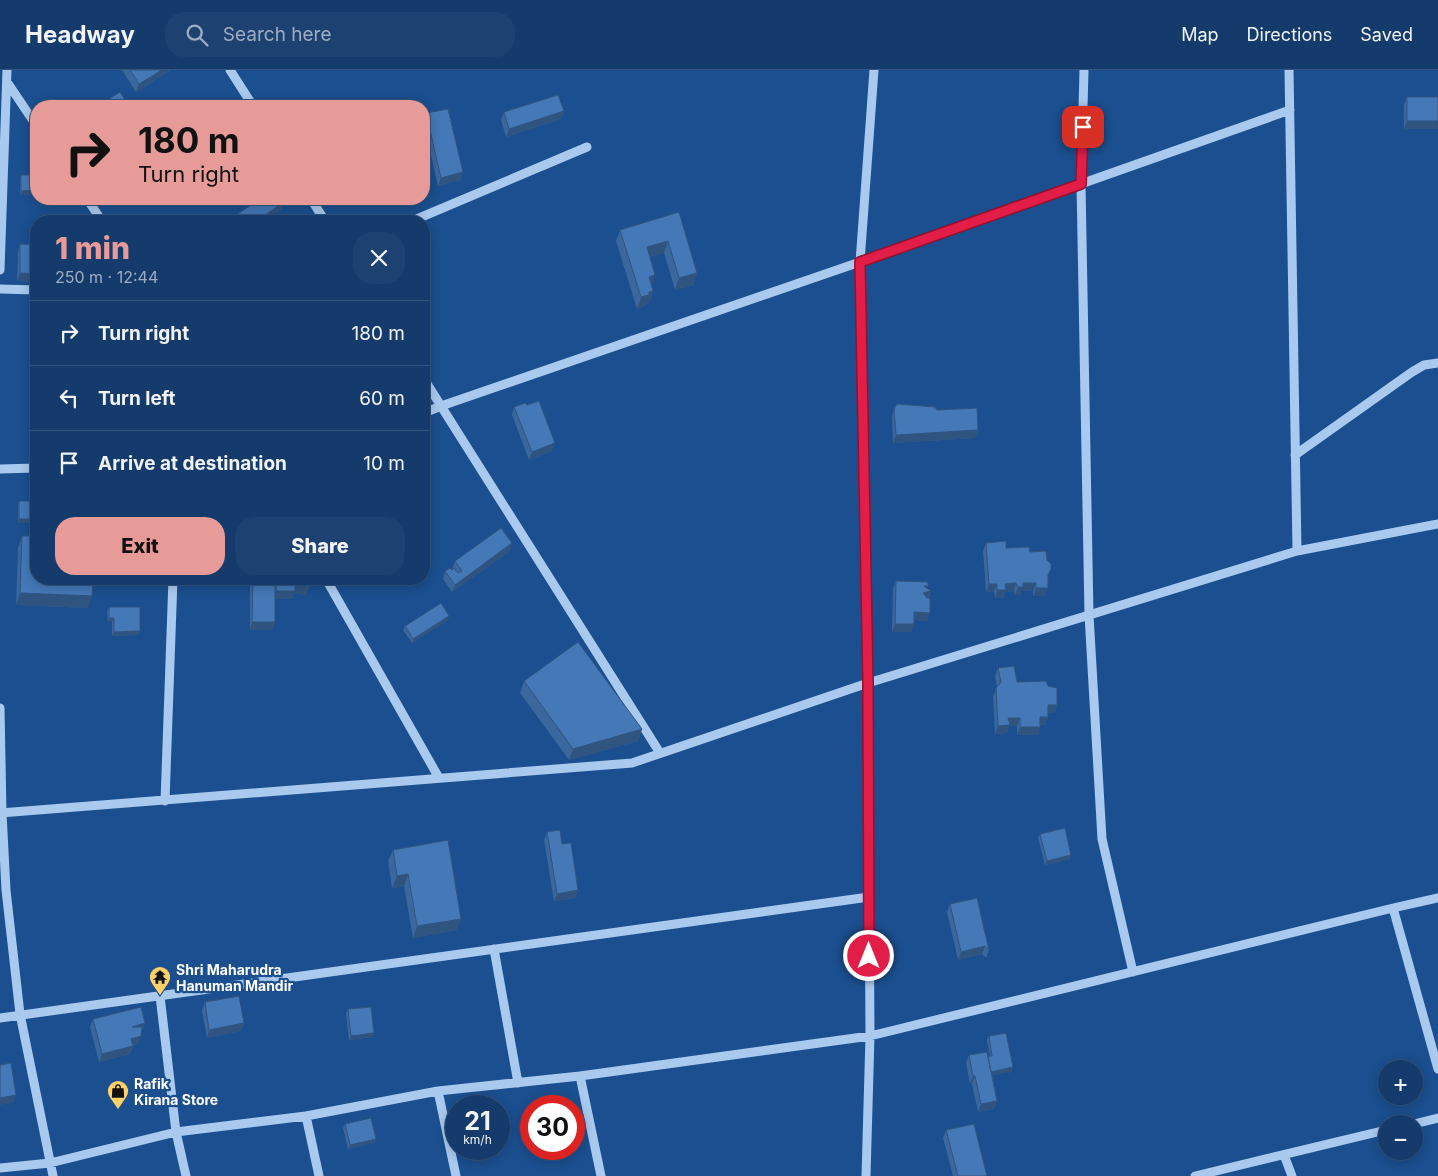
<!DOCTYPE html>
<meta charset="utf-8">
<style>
body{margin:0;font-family:Inter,sans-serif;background:#1d4271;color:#f1f3f6;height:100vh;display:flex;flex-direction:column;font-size:19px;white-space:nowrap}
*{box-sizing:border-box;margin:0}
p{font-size:16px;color:#9dadc1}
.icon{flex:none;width:28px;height:28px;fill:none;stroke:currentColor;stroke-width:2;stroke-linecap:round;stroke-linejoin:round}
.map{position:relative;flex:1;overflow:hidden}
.sheet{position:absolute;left:30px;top:145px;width:400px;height:370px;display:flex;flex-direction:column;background:#143b6b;border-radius:20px;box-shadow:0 2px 12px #0003,0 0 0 1px #33557e}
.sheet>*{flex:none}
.banner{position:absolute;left:30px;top:30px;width:400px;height:105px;border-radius:20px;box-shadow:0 2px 12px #0003,0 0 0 1px #33557e;background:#e69b98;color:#111;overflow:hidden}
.controls{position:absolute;left:1378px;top:990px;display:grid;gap:10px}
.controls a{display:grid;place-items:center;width:45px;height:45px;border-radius:50%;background:#143b6b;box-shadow:0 2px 12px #0003,0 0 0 1px #33557e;font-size:25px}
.speed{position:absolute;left:445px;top:1025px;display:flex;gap:10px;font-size:25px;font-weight:700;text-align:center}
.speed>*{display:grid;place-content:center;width:65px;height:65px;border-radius:50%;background:#143b6b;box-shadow:0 2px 12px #0003,0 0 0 1px #33557e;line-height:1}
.speed small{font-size:12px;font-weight:400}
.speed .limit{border:8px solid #d22;background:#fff;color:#111}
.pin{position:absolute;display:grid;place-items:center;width:42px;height:42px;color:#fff;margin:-21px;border-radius:10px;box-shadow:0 2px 8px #0006}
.me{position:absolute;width:55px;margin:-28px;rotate:0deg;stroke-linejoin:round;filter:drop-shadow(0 0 4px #0008)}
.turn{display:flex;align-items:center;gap:18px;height:105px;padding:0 25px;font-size:22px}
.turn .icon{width:65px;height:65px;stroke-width:2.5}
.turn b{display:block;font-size:35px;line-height:42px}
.round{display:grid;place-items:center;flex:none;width:52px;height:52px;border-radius:20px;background:#1d4271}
.summary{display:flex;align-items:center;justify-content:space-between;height:85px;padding:0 25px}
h1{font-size:30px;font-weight:800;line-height:38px;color:#e69b98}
.button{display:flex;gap:10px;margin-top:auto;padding:10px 25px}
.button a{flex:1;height:58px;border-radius:20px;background:#e69b98;color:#111;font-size:20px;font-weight:800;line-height:58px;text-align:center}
.button a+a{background:#1d4271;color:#f1f3f6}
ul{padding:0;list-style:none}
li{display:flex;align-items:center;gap:15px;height:65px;padding:0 25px;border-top:1px solid #33557e}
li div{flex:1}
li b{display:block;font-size:19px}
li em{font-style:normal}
header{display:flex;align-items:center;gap:30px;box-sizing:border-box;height:70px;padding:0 25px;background:#143b6b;border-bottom:1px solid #33557e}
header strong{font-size:24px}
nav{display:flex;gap:28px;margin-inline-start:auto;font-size:18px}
.search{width:350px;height:45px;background:#1d4271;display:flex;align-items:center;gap:12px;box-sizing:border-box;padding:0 18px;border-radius:20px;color:#9dadc1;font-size:19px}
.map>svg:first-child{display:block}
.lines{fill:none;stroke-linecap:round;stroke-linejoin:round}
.minor{stroke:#a9c9ee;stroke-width:9}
.wall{fill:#3a679d}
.shaded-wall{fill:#305480}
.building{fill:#4478b7;stroke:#305480}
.route-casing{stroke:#92132f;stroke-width:12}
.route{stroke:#e11d48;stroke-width:9}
.labels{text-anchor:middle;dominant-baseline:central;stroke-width:4.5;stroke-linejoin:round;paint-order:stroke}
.poi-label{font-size:14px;font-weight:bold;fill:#fff;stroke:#1b4f8f;text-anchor:start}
</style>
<header>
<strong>Headway</strong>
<div class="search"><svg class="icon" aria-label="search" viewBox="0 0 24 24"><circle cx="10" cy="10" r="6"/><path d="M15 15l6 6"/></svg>Search here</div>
<nav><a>Map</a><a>Directions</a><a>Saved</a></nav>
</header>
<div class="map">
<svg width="1438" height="1106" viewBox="0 0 1438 1106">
<rect width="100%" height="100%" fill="#1b4f8f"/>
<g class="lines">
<path class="minor" d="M 230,0 L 253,36
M 1084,0 L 1081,114 L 1089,545 L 1102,769 L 1133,902
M 7,12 L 36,55
M 87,129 L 102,151
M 311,129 L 325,151
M 412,151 L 587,77
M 0,200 L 7,0
M 0,219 L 36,220
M 424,309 L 441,336 L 424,343
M 1295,385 L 1412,302 L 1424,295 L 1438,293
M 0,399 L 36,398
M 1297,481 L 1438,454
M 326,509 L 439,708
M 0,638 L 2,743 L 6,820 L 20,944 L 53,1106
M 660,683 L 441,336 L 860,192 L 1290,40
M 165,731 L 173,509
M 0,743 L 632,693 L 868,613 L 1297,481 L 1289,0
M 1393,838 L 1438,999
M 494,879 L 518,1013
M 160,926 L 176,1062 L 186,1106
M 0,948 L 869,827
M 580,1006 L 601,1106
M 438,1021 L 456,1106
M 306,1046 L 319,1106
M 1414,1054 L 1438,1048
M 1284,1085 L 1292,1106
M 0,1098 L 50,1093 L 176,1062 L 306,1046 L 438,1021 L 580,1006 L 870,966 L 1393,838 L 1438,828
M 866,1106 L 870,966 L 868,613 L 860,192 L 874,0
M 1195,1106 L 1386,1060"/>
</g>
<path class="wall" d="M 122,0 L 171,0 L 136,22 Z
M 1407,27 L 1438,59 L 1404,59 L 1404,35 Z
M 564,41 L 561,49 L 506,67 L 501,50 L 504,42 Z
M 426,43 L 463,102 L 460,110 L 438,116 L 424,54 L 424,49 Z
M 21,105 L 36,105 L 36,124 L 20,125 L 20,109 Z
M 284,132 L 281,140 L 265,151 L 232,151 L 233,147 Z
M 679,142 L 697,203 L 693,215 L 675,220 L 664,183 L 650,187 L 651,216 L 653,221 L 649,233 L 646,234 L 645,236 L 637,239 L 616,171 L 620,160 Z
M 20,174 L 36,175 L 36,212 L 17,211 L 18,182 Z
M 514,337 L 552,381 L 529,390 L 512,345 Z
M 894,339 L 978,360 L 975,368 L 893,373 L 892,347 Z
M 19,431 L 36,453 L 18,453 L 18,435 Z
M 22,466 L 88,538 L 16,535 L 18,478 Z
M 986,473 L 1006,478 L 1030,482 L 1048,508 L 1045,526 L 1033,526 L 1033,521 L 1021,521 L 1020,525 L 1015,525 L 1014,521 L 1005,522 L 1003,528 L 995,528 L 994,522 L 986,522 L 983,481 Z
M 510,481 L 452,522 L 443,509 L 445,501 L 452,500 L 455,491 Z
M 250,509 L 310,509 L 306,525 L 294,523 L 292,529 L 275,529 L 275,552 L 272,560 L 250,560 Z
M 896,511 L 928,516 L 927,518 L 931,521 L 929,528 L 927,551 L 914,550 L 911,562 L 892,562 L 893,519 Z
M 109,537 L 140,561 L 138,565 L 112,566 L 112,552 L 108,552 L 107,541 Z
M 448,550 L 412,573 L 403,560 L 405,556 Z
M 998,598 L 1017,612 L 1057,635 L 1054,643 L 1048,643 L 1048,647 L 1045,655 L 1040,655 L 1038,665 L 1017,665 L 1017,656 L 1009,656 L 1007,663 L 995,664 L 993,626 L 997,617 L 995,606 Z
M 524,611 L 642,659 L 638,671 L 569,690 L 520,623 Z
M 547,762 L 562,774 L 578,820 L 575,828 L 554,831 L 544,770 Z
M 1040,764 L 1071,785 L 1070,789 L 1045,795 L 1038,768 Z
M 393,780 L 457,860 L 413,868 L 404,816 L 392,818 L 388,791 Z
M 950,834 L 989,880 L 986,888 L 982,884 L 958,890 L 947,842 Z
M 205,932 L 244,953 L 241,961 L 207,968 L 202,940 Z
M 348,939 L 373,967 L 349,970 L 346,943 Z
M 93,949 L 145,953 L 142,961 L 138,974 L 133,976 L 130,984 L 99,992 L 90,957 Z
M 989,966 L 1013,997 L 1011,1002 L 992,1005 L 997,1031 L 994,1039 L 978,1042 L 972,1014 L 970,1014 L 966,993 L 969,985 L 990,986 L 987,970 Z
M 345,1054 L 376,1069 L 374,1073 L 348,1079 L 343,1058 Z
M 946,1060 L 987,1106 L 953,1106 L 943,1068 Z"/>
<path class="shaded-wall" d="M 162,0 L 171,0 L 136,22 L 139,14 Z
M 564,41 L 561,49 L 506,67 L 509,59 Z
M 1407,51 L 1438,51 L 1438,59 L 1404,59 Z
M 463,102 L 460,110 L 438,116 L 441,108 Z
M 36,120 L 36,124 L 20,125 L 21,121 Z
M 284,132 L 281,140 L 265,151 L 256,151 Z
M 668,171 L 664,183 L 643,189 L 647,177 Z
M 20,203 L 36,204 L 36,212 L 17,211 Z
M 697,203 L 693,215 L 675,220 L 679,208 Z
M 655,205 L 651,217 L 649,207 Z
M 653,221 L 649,233 L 646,234 L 645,236 L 637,239 L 641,227 Z
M 978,360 L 975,368 L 893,373 L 896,365 Z
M 555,373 L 552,381 L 529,390 L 532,382 Z
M 19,449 L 36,449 L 36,453 L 18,453 Z
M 512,473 L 510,481 L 452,522 L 455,515 Z
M 1016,513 L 1014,521 L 1005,522 L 1003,528 L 995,528 L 997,520 L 1005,514 Z
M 1023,513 L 1036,513 L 1033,521 L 1021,521 L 1020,525 L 1015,525 L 1018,517 Z
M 989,514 L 997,514 L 994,522 L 986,522 Z
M 295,515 L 309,517 L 306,525 L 294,523 L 292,529 L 273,529 L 276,521 Z
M 924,516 L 928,516 L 926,522 L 931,521 L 928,529 L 920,531 Z
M 1036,518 L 1048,518 L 1045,526 L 1033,526 Z
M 20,523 L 92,526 L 88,538 L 16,535 Z
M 914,542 L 930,543 L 927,551 L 911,550 Z
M 449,546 L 448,550 L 412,573 L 413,569 Z
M 109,548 L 114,548 L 112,552 L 108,552 Z
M 252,552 L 275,552 L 272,560 L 250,560 Z
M 895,554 L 914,554 L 911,562 L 892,562 Z
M 140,561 L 138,565 L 112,566 L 114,562 Z
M 1048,635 L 1057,635 L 1054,643 L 1045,643 Z
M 1040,647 L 1048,647 L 1045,655 L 1038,655 Z
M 1008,648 L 1020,648 L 1017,656 L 1009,656 L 1007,663 L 995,664 L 998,656 Z
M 1020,657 L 1040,657 L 1038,665 L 1017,665 Z
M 642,659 L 638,671 L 569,690 L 573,679 Z
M 1071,785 L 1070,789 L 1045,795 L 1047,791 Z
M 408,804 L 404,816 L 392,818 L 397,806 Z
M 578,820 L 575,828 L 554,831 L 557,824 Z
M 461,849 L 457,860 L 413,868 L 417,856 Z
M 985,876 L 982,884 L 958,890 L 961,882 Z
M 145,953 L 142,961 L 130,964 L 132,957 Z
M 244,953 L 241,961 L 207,968 L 209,960 Z
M 374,963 L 373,967 L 349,970 L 351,966 Z
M 141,966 L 138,974 L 128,977 L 131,969 Z
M 133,976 L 130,984 L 99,992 L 102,984 Z
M 1013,997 L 1011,1002 L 988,1006 L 990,1002 Z
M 973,1006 L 975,1006 L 972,1014 L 970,1014 Z
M 16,1025 L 13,1033 L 0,1035 L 0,1028 Z
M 997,1031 L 994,1039 L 978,1042 L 981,1034 Z
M 376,1069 L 374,1073 L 348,1079 L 350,1075 Z"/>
<path class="building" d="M 130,0 L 162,0 L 139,14 Z
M 120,22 L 129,36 L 107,36 L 104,32 Z
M 558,25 L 564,41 L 509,59 L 504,42 Z
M 1407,27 L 1438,27 L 1438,51 L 1407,51 Z
M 448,39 L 463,102 L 441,108 L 426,43 Z
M 21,105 L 36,105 L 36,120 L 21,121 Z
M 260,129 L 282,129 L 284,132 L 256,151 L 236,151 L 233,147 Z
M 679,142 L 697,203 L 679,208 L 668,171 L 647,177 L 655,205 L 649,207 L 653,221 L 649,222 L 649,225 L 641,227 L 620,160 Z
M 295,144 L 301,151 L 284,151 Z
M 20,174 L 36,175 L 36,204 L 20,203 Z
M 539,331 L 555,373 L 532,382 L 514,337 L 525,333 L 527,335 Z
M 897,334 L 935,337 L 937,340 L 977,338 L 978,360 L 896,365 L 894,339 Z
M 19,431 L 36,431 L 36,449 L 19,449 Z
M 501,458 L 512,473 L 455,515 L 445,501 L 450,498 L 452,500 L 454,498 L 458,503 L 462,501 L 455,491 Z
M 22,466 L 36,466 L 36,509 L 93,509 L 92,526 L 20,523 Z
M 1006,471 L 1006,478 L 1029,477 L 1030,482 L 1046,481 L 1047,490 L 1051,494 L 1051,499 L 1048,505 L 1048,518 L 1036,518 L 1036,513 L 1023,513 L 1023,517 L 1018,517 L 1016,513 L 1005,514 L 1006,520 L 997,520 L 997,514 L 989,514 L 986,473 Z
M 253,509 L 275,509 L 275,552 L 252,552 Z
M 277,509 L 310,509 L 309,517 L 295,515 L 295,521 L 276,521 Z
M 896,511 L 928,512 L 928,516 L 924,516 L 931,521 L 923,523 L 927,528 L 930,528 L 930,543 L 914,542 L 914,554 L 895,554 Z
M 441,533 L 449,546 L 413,569 L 405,556 Z
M 109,537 L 140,537 L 140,561 L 114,562 L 114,548 L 109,548 Z
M 578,572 L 642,659 L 573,679 L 524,611 Z
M 1014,596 L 1017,612 L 1046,611 L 1048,616 L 1057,618 L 1057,635 L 1048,635 L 1048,647 L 1040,647 L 1040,657 L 1020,657 L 1020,648 L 1008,648 L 1010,655 L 998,656 L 996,618 L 1001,612 L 998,598 Z
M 1065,758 L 1071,785 L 1047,791 L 1040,764 Z
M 560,760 L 562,774 L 571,773 L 578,820 L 557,824 L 547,762 Z
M 448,770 L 461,849 L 417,856 L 408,804 L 397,806 L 393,780 Z
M 977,828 L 989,880 L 985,876 L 961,882 L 950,834 Z
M 239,926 L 244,953 L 209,960 L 205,932 Z
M 141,937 L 145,953 L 132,957 L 142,957 L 141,966 L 131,969 L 133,976 L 102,984 L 93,949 Z
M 371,937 L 374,963 L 351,966 L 348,939 Z
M 1006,963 L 1013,997 L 991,1002 L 988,986 L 992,986 L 989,966 Z
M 987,982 L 997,1031 L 981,1034 L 975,1006 L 973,1006 L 969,985 Z
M 11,993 L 16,1025 L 0,1028 L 0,995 Z
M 371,1048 L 376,1069 L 350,1075 L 345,1054 Z
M 974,1054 L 987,1106 L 958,1106 L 946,1060 Z"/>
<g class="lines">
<g class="route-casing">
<path id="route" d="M 869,886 L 868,613 L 860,192 L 1081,114 L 1083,57"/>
</g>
<use href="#route" class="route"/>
</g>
<defs>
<g id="temple-pin" transform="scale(1.125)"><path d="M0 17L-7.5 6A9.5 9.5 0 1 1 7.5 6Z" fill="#ffd166" stroke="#1b4f8f"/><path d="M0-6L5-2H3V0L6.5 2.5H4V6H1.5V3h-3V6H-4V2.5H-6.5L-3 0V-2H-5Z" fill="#111"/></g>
<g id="shop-pin" transform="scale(1.125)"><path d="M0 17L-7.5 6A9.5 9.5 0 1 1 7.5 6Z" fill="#ffd166" stroke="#1b4f8f"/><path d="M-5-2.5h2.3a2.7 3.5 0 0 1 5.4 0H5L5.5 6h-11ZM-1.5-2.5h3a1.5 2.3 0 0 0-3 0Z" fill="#111"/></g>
</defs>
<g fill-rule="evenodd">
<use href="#temple-pin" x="160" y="907"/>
<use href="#shop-pin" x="118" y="1021"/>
</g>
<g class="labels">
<g class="poi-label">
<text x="176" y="899">Shri Maharudra<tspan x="176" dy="16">Hanuman Mandir</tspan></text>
<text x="134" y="1013">Rafik<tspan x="134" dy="16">Kirana Store</tspan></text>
</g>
</g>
</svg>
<div class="controls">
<a>+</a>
<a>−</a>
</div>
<div class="speed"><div>21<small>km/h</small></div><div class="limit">30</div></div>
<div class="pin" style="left:1083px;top:57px;background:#d93025"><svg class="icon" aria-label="arrive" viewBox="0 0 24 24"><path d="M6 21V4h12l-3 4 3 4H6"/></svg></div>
<svg class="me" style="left:869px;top:886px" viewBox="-20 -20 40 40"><circle r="17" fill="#e11d48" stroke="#fff" stroke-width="3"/><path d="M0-11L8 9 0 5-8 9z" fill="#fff"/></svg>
<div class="banner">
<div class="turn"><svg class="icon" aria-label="right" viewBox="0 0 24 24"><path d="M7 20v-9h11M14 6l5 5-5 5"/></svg><div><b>180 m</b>Turn right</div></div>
</div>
<section class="sheet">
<div class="summary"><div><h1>1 min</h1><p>250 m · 12:44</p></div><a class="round"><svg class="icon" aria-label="close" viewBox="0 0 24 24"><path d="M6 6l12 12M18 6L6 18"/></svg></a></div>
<ul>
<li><svg class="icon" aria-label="right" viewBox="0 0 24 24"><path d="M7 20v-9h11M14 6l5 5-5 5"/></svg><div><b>Turn right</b></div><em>180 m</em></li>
<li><svg class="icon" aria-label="left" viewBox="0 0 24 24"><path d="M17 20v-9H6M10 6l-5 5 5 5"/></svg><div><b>Turn left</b></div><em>60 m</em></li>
<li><svg class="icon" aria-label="arrive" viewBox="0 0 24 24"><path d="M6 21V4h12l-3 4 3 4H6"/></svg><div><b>Arrive at destination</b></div><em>10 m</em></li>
</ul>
<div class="button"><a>Exit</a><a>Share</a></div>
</section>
</div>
